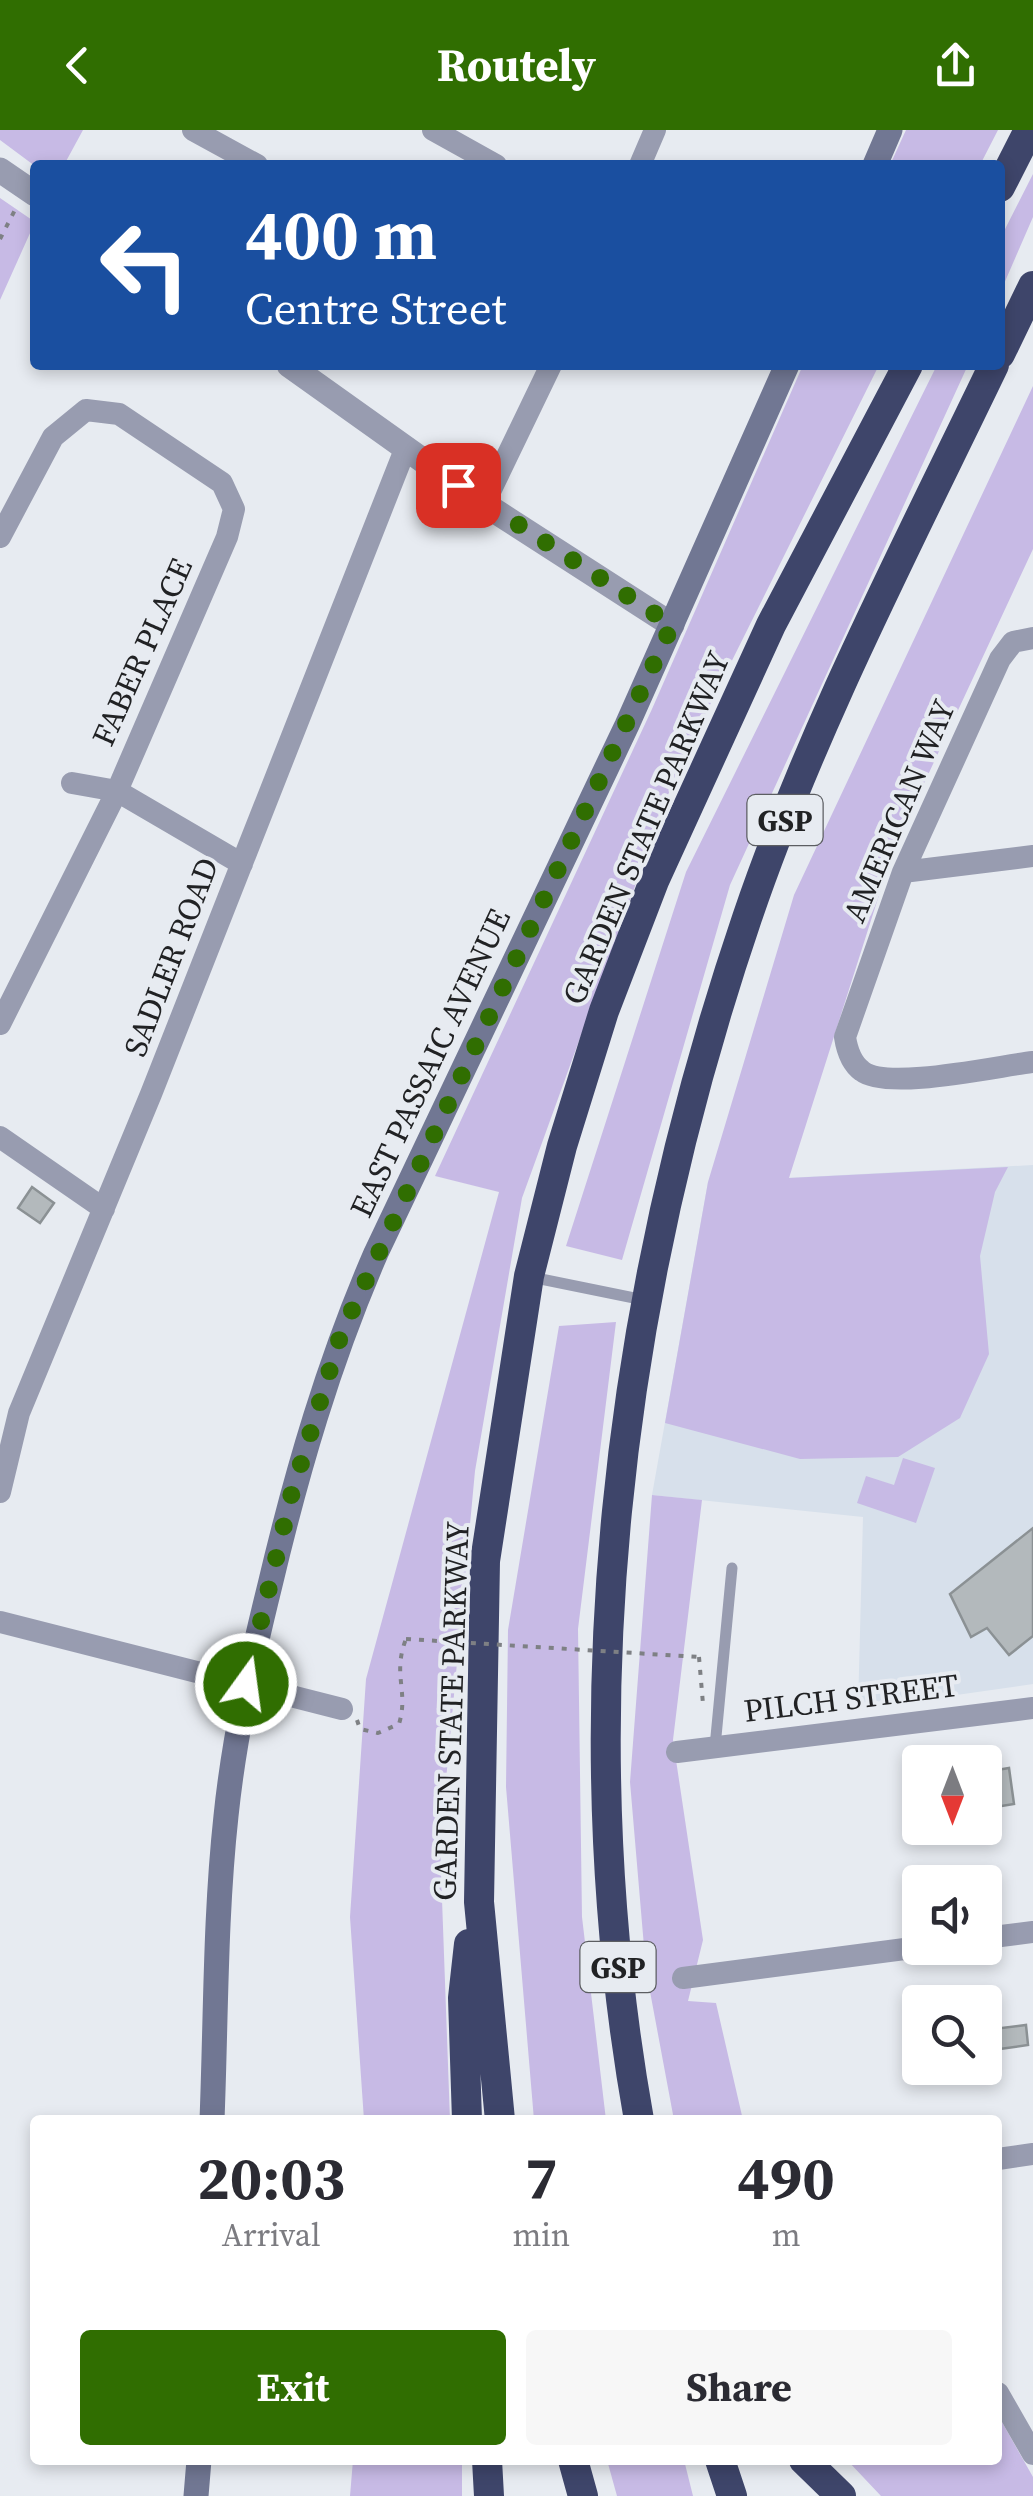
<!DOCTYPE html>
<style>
body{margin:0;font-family:"Source Serif 4",serif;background:#f7f7f7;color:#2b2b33;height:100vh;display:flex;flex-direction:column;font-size:38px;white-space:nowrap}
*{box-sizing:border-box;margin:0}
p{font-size:32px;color:#7c7c81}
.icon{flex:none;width:55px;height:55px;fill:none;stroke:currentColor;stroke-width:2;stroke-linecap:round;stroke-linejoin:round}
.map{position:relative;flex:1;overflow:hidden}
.sheet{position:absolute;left:30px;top:1985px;width:972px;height:350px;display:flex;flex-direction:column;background:#fff;border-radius:10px;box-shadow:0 5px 15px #0003}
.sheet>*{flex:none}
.top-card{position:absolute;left:30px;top:30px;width:975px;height:210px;border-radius:10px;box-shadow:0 5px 15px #0003;background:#1a4fa0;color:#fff;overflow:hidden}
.needle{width:65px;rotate:180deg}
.controls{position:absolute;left:902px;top:1615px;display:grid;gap:20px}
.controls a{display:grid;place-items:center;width:100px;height:100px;border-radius:10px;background:#fff;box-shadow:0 5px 15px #0003;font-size:50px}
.pin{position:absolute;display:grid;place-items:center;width:85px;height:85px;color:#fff;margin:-42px;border-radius:20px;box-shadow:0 5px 15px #0006}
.me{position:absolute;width:110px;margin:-55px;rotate:14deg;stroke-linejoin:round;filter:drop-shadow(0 0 8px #0008)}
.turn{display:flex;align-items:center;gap:35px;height:210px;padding:0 50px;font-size:45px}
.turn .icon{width:130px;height:130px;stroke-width:2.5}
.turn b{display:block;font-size:70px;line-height:85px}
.eta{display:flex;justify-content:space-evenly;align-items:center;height:170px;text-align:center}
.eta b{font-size:60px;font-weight:700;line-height:70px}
.primary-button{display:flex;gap:20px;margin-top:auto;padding:20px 50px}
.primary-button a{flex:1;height:115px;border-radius:10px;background:#306e01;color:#fff;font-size:40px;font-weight:700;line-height:115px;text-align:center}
.primary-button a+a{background:#f7f7f7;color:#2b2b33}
header{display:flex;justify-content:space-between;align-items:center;height:130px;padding:0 50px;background:#306e01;color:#fff;font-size:45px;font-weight:700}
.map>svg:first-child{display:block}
.built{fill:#d7e0eb}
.green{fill:#c7bae5}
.building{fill:#b3b9bc;stroke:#8b9194;stroke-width:2.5}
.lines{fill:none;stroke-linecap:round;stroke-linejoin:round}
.path{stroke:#7e8084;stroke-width:4;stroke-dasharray:5 8;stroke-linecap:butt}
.service{stroke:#989cb0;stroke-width:11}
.minor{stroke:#989cb0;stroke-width:22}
.tertiary{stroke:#989cb0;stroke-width:25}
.secondary{stroke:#717793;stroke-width:25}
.motorway{stroke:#3e456a;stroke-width:30}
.path-bridge{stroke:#7e8084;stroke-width:4;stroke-dasharray:5 8;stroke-linecap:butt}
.route{stroke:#306e01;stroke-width:18;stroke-dasharray:0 32.4}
.labels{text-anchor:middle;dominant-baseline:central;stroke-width:8;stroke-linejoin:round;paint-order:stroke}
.shield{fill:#e7ebf1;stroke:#5c5e62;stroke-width:2.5}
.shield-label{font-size:30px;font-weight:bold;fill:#212224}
.street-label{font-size:32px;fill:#212224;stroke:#e7ebf1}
</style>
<header><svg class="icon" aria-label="back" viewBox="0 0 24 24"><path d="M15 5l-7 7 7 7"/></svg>Routely<svg class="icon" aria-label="share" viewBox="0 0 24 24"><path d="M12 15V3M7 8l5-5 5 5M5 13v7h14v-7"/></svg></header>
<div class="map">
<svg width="1033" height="2366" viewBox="0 0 1033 2366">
<rect width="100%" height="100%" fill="#e7ebf1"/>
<path class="built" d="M 1033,1035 L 1033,1554 L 858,1579 L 863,1387 L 652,1365 L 708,1052 Z"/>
<path class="green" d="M 0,0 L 83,0 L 64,35 L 35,36 L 0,10 Z
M 906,0 L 998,0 L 980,35 L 890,35 Z
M 1033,44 L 1033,87 L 1000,163 L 1000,109 Z
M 0,68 L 35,92 L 0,170 Z
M 803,235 L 879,235 L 676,643 L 522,1068 L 475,1341 L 440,1714 L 450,1990 L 364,1990 L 350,1787 L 366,1549 L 499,1062 L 435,1046 L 652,579 Z
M 937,235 L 968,235 L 730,755 L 622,1130 L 566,1116 L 686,742 Z
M 1033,256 L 1033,419 L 894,718 L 789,1048 L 1008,1037 L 995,1062 L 980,1126 L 989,1224 L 960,1288 L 898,1327 L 800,1329 L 665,1293 L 708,1052 L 794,765 Z
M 616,1192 L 578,1499 L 582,1787 L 606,1990 L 534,1990 L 506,1657 L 508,1500 L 559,1196 Z
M 903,1328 L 935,1338 L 916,1393 L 857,1373 L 866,1346 L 894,1355 Z
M 652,1365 L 702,1370 L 673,1610 L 703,1810 L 688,1871 L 716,1873 L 743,1990 L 674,1990 L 646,1840 L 630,1652 Z
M 998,2285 L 1033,2347 L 1033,2366 L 881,2366 L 847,2330 L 998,2330 Z
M 353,2330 L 462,2330 L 462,2366 L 350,2366 Z
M 607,2330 L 684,2330 L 693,2366 L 617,2366 Z"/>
<path class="building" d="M 32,1057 L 54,1073 L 40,1093 L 18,1078 Z
M 1033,1398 L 1033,1506 L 1009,1525 L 987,1498 L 971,1507 L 950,1464 Z
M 1009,1638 L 1014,1674 L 989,1678 L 985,1642 Z
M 1026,1895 L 1028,1915 L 985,1921 L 985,1900 Z"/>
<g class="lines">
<path class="path" d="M 0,109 L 16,78
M 699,1527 L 703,1574
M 357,1590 L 360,1599 L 378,1603 L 399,1594 C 409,1561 392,1545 406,1509"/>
<path class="service" d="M 531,1147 L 644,1170
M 715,1617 L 732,1438"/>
<path class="minor" d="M 193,0 L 257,35
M 433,0 L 496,35
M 640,35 L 655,0
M 484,374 L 551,235
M 0,407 L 53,307 L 86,280 L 119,284 L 222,353 L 234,379 L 227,407 L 117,661 L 0,894
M 1033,508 L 1013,512 L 1000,529 L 903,742 L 845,907 C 847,920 851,933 862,941 C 887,961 998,936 1033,932
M 72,653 L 117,661 L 242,734
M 903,742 L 1033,726
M 0,1007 L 104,1079
M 0,1362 L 19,1283 L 151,964 L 406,317
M 0,1492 L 342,1579
M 677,1622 L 1033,1578
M 985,1808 L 1033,1802
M 683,1848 L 920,1817
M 998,2029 L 1033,2024
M 998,2263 L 1033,2324"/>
<path class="tertiary" d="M 0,40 L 35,64
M 289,235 L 484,374 L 672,495"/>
<path class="secondary" d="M 875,35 L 890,0
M 212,1990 C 216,1889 215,1787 226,1686 C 234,1608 251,1532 270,1455 C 297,1341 329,1231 376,1123 L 627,595 L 787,235
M 196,2366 L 199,2330"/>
<path class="motorway" d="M 1000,57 L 1029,0
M 1000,224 L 1033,156
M 467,1990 L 463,1868 L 469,1814
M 500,1990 L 479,1772 L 485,1431 L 529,1146 L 562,1016 L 604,881 L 654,751 L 771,495 L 908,235
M 639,1990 C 567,1587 616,1173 747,788 C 812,597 907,416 994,235
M 487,2330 L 489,2366
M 573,2330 L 583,2366
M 720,2330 L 732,2366
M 804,2330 L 841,2366"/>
<path class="path-bridge" d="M 406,1509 L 699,1527"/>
</g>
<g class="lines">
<path class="route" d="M 246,1554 L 291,1366 L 341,1204 L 672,495 L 458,355"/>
</g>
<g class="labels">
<g class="shield">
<rect x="747.5" y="665" width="75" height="50" rx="8"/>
<rect x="580.5" y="1812" width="75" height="50" rx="8"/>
</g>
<g class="shield-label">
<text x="785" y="690">GSP</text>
<text x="618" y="1837">GSP</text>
</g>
<g class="street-label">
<text transform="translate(142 522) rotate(-66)">FABER PLACE</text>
<text transform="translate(899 681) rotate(-67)">AMERICAN WAY</text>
<text transform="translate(646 698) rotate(-67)">GARDEN STATE PARKWAY</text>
<text transform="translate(171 827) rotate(-69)">SADLER ROAD</text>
<text transform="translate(430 933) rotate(-65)">EAST PASSAIC AVENUE</text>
<text transform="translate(851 1568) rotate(-7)">PILCH STREET</text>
<text transform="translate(451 1581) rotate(-88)">GARDEN STATE PARKWAY</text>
</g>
</g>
</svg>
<div class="controls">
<a><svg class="needle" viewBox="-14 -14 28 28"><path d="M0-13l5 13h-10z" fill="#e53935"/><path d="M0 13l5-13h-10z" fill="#7c7c81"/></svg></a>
<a><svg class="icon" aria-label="sound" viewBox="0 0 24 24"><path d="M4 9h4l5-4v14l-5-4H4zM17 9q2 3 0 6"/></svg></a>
<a><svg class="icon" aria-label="search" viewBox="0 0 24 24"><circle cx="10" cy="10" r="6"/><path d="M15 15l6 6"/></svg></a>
</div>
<div class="pin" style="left:458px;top:355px;background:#d93025"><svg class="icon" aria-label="arrive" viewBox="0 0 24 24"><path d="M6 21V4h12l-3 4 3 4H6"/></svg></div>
<svg class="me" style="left:246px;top:1554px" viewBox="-20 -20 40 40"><circle r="17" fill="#306e01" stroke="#fff" stroke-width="3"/><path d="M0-11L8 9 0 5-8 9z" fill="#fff"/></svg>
<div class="top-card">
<div class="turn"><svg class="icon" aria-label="left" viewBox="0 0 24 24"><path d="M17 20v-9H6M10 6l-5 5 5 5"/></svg><div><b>400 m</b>Centre Street</div></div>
</div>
<section class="sheet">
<div class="eta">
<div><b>20:03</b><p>Arrival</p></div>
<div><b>7</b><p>min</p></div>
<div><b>490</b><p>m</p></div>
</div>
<div class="primary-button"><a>Exit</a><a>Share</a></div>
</section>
</div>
